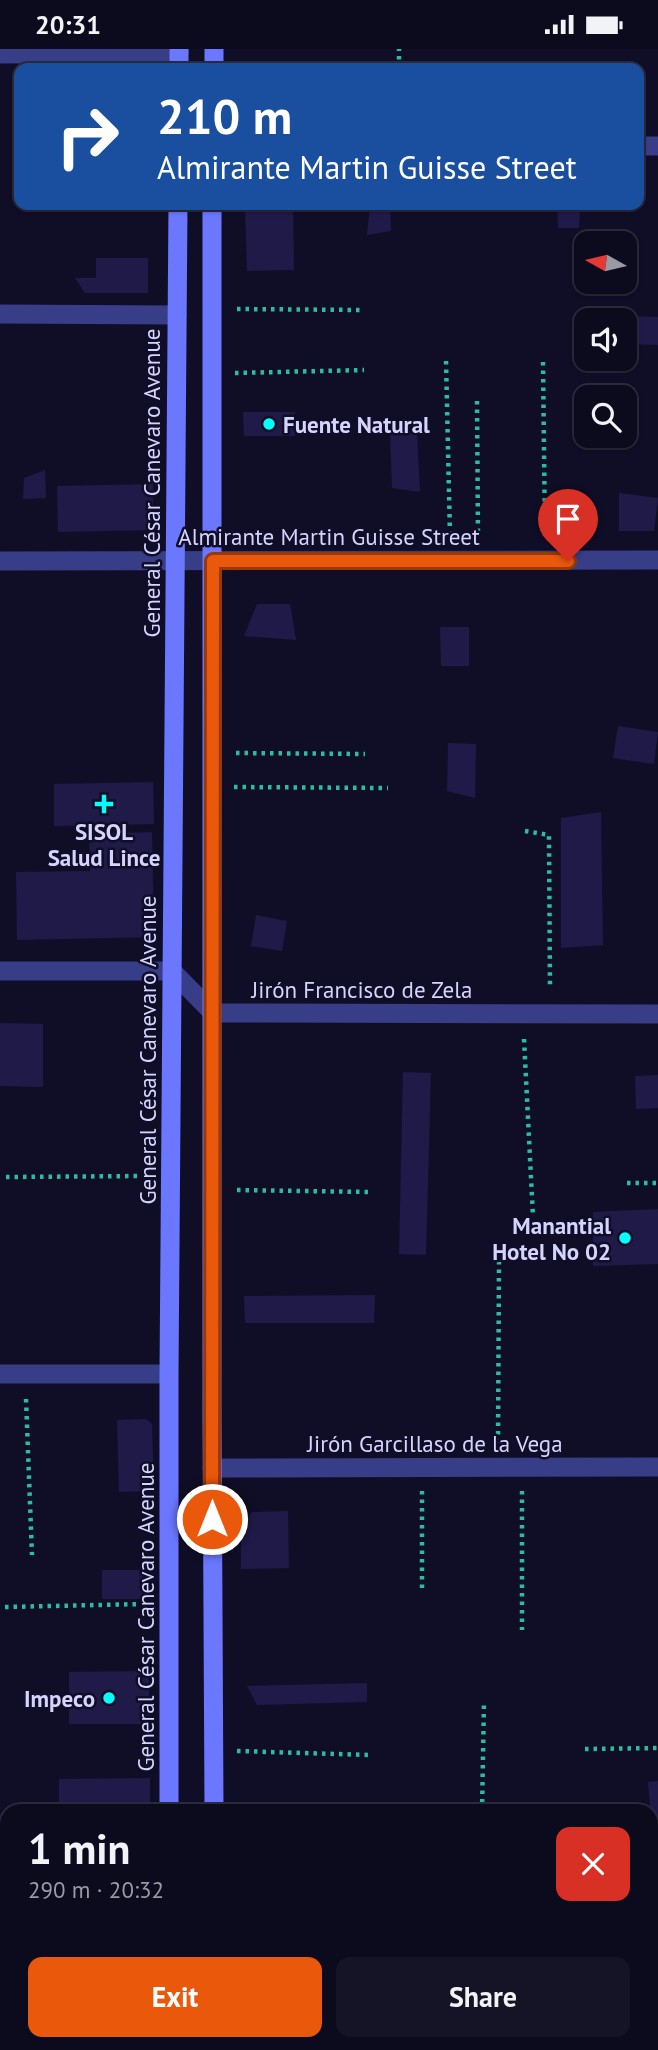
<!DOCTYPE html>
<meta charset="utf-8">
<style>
body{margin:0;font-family:"PT Sans",sans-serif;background:#151326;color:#f1f3f6;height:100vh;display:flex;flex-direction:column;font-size:26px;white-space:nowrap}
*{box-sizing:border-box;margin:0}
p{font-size:23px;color:#9a9aa4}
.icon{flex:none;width:38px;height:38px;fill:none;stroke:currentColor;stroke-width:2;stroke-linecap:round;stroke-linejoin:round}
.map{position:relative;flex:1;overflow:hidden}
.details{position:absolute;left:0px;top:1755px;width:658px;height:247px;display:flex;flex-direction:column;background:#0c0a1d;border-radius:21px 21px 0 0;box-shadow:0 2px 5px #0004,0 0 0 2px #2c2b3b}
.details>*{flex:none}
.hud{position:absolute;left:14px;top:14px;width:630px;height:147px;border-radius:14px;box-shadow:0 2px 5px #0004,0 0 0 2px #2c2b3b;background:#1a4fa0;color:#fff;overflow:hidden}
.needle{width:46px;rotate:278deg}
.tools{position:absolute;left:574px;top:182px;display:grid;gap:14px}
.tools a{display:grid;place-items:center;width:63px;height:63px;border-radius:14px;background:#0c0a1d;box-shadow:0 2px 5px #0004,0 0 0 2px #2c2b3b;font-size:35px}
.pin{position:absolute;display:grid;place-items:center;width:60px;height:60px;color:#fff;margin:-72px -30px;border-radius:50% 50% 50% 0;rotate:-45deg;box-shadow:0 0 7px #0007}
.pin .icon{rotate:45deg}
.me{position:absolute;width:77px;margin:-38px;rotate:0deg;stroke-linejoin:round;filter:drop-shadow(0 0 5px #0008)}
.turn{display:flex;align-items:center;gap:24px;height:147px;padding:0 28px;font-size:32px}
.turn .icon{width:91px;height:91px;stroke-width:2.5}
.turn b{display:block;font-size:49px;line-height:60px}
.round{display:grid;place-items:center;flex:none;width:74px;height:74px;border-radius:14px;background:#151326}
.headline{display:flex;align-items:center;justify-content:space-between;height:119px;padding:0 28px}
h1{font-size:42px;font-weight:800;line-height:52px}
.cta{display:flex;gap:14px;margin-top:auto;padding:14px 28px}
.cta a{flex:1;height:80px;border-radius:14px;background:#ea580c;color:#fff;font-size:28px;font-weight:800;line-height:80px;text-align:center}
.cta a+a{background:#151326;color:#f1f3f6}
.status{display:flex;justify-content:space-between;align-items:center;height:49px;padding:0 35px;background:#0c0a1d;direction:ltr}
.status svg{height:19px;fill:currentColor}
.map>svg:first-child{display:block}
.building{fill:#1f1a48}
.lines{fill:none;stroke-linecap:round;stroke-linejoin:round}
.path{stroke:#2cbca4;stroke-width:4.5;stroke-dasharray:3.5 5;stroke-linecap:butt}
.minor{stroke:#383d87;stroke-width:19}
.secondary{stroke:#6b77ff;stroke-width:19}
.route-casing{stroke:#983908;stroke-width:18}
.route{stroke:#ea580c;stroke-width:12}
.poi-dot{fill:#0ff;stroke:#100e27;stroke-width:2.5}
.labels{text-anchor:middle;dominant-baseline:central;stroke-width:5;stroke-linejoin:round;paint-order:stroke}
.poi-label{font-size:23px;font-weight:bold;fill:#d5d4ff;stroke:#100e27;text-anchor:end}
.street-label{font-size:23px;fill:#d5d4ff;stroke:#100e27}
</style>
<div class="status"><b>20:31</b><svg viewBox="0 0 49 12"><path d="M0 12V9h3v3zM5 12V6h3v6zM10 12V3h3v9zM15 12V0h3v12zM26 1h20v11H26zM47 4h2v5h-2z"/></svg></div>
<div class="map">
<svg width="658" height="2001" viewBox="0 0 658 2001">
<rect width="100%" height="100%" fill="#100e27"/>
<path class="building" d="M 245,156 L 293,156 L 294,221 L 247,222 Z
M 370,156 L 390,156 L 391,182 L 367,186 Z
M 557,156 L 580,156 L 579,179 L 558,179 Z
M 96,209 L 148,209 L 148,244 L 85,244 L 75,229 L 96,229 Z
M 599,266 L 658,268 L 658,296 L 625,295 L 625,271 L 599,271 Z
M 243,363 L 295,363 L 295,387 L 244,387 Z
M 390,384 L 417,384 L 420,443 L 392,439 Z
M 45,421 L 46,449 L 23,450 L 24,429 Z
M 153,435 L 153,481 L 58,483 L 57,437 Z
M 619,444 L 658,449 L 654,482 L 619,482 Z
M 257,555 L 290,555 L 296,591 L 244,587 Z
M 440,578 L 469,578 L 469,617 L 441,617 Z
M 618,677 L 658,683 L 654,715 L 613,709 Z
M 448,694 L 476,695 L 475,749 L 447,742 Z
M 153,733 L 154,775 L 54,777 L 54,735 Z
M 601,763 L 603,896 L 561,899 L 561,769 Z
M 152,783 L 154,888 L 17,891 L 16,823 L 90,822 L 89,785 Z
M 256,866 L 287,872 L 282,902 L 251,897 Z
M 0,974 L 43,975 L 43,1038 L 0,1037 Z
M 403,1023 L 431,1024 L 426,1206 L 399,1205 Z
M 658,1026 L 658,1059 L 636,1060 L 635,1027 Z
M 658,1160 L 658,1215 L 593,1217 L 593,1163 Z
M 375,1246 L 374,1274 L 245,1274 L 244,1247 Z
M 146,1370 L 152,1375 L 154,1442 L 119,1443 L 117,1371 Z
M 288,1462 L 289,1519 L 241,1520 L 241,1475 L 252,1463 Z
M 102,1521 L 147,1521 L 147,1550 L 102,1550 Z
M 149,1622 L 149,1675 L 69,1675 L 69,1623 Z
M 367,1634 L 367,1653 L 257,1656 L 247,1637 Z
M 150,1729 L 150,1762 L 59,1762 L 59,1730 Z
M 658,1732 L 658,1771 L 651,1771 L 648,1733 Z
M 651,1901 L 658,1901 L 658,1933 L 651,1933 Z"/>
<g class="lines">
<path class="path" d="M 399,19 L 399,0
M 237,260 L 363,261
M 446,312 L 450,487
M 543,313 L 545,487
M 235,324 L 364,321
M 477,352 L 478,487
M 236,704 L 365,705
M 234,738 L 388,739
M 525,782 L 549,786 L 550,939
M 524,990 L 533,1168
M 6,1128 L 145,1127
M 627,1134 L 658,1134
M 237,1141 L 369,1143
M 26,1350 L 32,1506
M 498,1394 L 499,1213
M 522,1442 L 522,1581
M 422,1539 L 422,1442
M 5,1558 L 144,1555
M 585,1700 L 658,1699
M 237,1702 L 369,1706
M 482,1762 L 484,1652
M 489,2001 L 489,1995"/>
<path class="minor" d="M 0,5 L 179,4
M 639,97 L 658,97
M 0,265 L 177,266
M 0,512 L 658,511
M 0,922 L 172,922 L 213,964 L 658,965
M 0,1325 L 169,1325
M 212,1419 L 658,1418
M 651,1834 L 658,1834
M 0,1946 L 7,1946"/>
<path class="secondary" d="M 179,19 L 179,0
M 214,19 L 214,0
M 212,156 L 212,1368 L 214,1762
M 169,1762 L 169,1325 L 178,156
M 169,2001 L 169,1995
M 214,2001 L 214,1995"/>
</g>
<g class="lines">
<g class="route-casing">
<path id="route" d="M 212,1470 L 213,512 L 568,512"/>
</g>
<use href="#route" class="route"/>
</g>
<g class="poi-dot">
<circle cx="269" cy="375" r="7"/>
<path d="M100.5 744.5h7v7h7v7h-7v7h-7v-7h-7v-7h7z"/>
<circle cx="625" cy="1189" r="7"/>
<circle cx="109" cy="1649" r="7"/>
</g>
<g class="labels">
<g class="poi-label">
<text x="283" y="375" text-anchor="start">Fuente Natural</text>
<text x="104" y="782" text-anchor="middle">SISOL<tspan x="104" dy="26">Salud Lince</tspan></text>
<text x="611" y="1176">Manantial<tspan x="611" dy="26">Hotel No 02</tspan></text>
<text x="95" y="1649">Impeco</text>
</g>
<g class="street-label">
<text transform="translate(151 434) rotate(-90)">General César Canevaro Avenue</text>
<text x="329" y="487">Almirante Martin Guisse Street</text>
<text x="362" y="940">Jirón Francisco de Zela</text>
<text transform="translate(147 1001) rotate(-90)">General César Canevaro Avenue</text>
<text x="435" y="1394">Jirón Garcillaso de la Vega</text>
<text transform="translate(145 1568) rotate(-90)">General César Canevaro Avenue</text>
</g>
</g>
</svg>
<div class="tools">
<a><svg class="needle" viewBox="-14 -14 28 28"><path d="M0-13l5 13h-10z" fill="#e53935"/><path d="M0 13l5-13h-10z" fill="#9a9aa4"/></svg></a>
<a><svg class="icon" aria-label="sound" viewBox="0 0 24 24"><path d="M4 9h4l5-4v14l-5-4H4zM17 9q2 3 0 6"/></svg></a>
<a><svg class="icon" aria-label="search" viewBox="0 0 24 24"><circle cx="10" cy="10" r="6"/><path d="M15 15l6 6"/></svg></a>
</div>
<div class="pin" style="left:568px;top:512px;background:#d93025"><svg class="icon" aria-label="arrive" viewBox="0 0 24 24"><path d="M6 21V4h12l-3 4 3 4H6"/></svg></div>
<svg class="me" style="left:212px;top:1470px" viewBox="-20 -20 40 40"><circle r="17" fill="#ea580c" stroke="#fff" stroke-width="3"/><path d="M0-11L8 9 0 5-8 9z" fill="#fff"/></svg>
<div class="hud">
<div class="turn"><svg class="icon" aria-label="right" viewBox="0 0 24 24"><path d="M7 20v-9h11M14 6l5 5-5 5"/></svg><div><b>210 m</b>Almirante Martin Guisse Street</div></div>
</div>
<section class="details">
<div class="headline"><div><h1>1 min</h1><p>290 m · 20:32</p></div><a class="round" style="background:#d93025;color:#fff"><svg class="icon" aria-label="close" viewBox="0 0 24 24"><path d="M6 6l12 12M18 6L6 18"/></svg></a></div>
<div class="cta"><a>Exit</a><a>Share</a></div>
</section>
</div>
